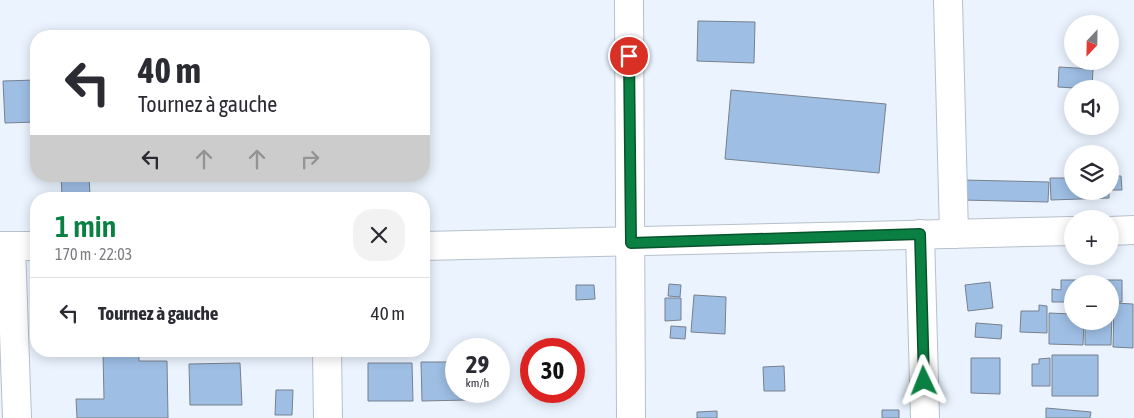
<!DOCTYPE html>
<html lang="fr">
<meta charset="utf-8">
<style>
body{margin:0;font-family:"Asap Condensed",sans-serif;background:#f2f2f3;color:#2b2b33;height:100vh;display:flex;flex-direction:column;font-size:19px;white-space:nowrap}
*{box-sizing:border-box;margin:0}
p{font-size:16px;color:#7c7c81}
.icon{flex:none;width:28px;height:28px;fill:none;stroke:currentColor;stroke-width:2;stroke-linecap:round;stroke-linejoin:round}
.map{position:relative;flex:1;overflow:hidden}
.sheet{position:absolute;left:30px;top:192px;width:400px;height:165px;display:flex;flex-direction:column;background:#fff;border-radius:20px;box-shadow:0 2px 12px #0003}
.sheet>*{flex:none}
.banner{position:absolute;left:30px;top:30px;width:400px;height:152px;border-radius:20px;box-shadow:0 2px 12px #0003;background:#fff;color:#2b2b33;overflow:hidden}
.needle{width:32px;rotate:202deg}
.fabs{position:absolute;left:1064px;top:15px;display:grid;gap:10px}
.fabs a{display:grid;place-items:center;width:55px;height:55px;border-radius:50%;background:#fff;box-shadow:0 2px 12px #0003;font-size:25px}
.speed{position:absolute;left:445px;top:338px;display:flex;gap:10px;font-size:25px;font-weight:700;text-align:center}
.speed>*{display:grid;place-content:center;width:65px;height:65px;border-radius:50%;background:#fff;box-shadow:0 2px 12px #0003;line-height:1}
.speed small{font-size:12px;font-weight:400}
.speed .limit{border:8px solid #d22;background:#fff;color:#111}
.pin{position:absolute;display:grid;place-items:center;width:42px;height:42px;color:#fff;margin:-21px;border:2px solid #fff;border-radius:50%;box-shadow:0 1px 5px #0007}
.me{position:absolute;width:55px;margin:-28px;rotate:358deg;stroke-linejoin:round;filter:drop-shadow(0 0 4px #0008)}
.turn{display:flex;align-items:center;gap:18px;height:105px;padding:0 25px;font-size:22px}
.turn .icon{width:65px;height:65px;stroke-width:2.5}
.turn b{display:block;font-size:35px;line-height:42px}
.lanes{display:flex;align-items:center;height:48px;padding:0 25px;background:#0003;justify-content:center;gap:25px;direction:ltr}
.lanes .off{opacity:.35}
.round{display:grid;place-items:center;flex:none;width:52px;height:52px;border-radius:20px;background:#f2f2f3}
.headline{display:flex;align-items:center;justify-content:space-between;height:85px;padding:0 25px}
h1{font-size:30px;font-weight:600;line-height:38px;color:#0b8043}
ul{padding:0;list-style:none}
li{display:flex;align-items:center;gap:15px;height:70px;padding:0 25px;border-top:1px solid #e1e1e2}
li div{flex:1}
li b{display:block;font-size:19px}
li em{font-style:normal}
.map>svg:first-child{display:block}
.building{fill:#9ebee4;stroke:#77818e}
.lines{fill:none;stroke-linecap:round;stroke-linejoin:round}
.minor-casing{stroke:#b6c1ce;stroke-width:30}
.highway-casing{stroke:#b6c1ce;stroke-width:30}
.minor{stroke:#fff;stroke-width:28}
.highway{stroke:#fff;stroke-width:28}
.route-casing{stroke:#07532c;stroke-width:12}
.route{stroke:#0b8043;stroke-width:9}
</style>
<div class="map">
<svg width="1134" height="418" viewBox="0 0 1134 418">
<rect width="100%" height="100%" fill="#eaf3fe"/>
<path class="building" d="M 698,21 L 755,22 L 754,63 L 697,61 Z
M 1059,67 L 1093,69 L 1092,89 L 1058,87 Z
M 36,80 L 36,122 L 5,123 L 3,81 Z
M 731,90 L 886,104 L 879,173 L 725,159 Z
M 61,176 L 89,176 L 90,195 L 62,196 Z
M 1110,176 L 1121,176 L 1122,190 L 1110,190 Z
M 1050,178 L 1072,178 L 1072,191 L 1109,191 L 1109,198 L 1051,200 Z
M 963,180 L 1049,182 L 1048,202 L 962,200 Z
M 1061,280 L 1122,280 L 1122,302 L 1110,302 L 1110,284 L 1072,284 L 1072,302 L 1052,302 L 1052,289 L 1061,290 Z
M 990,282 L 993,308 L 968,311 L 965,285 Z
M 669,284 L 681,285 L 680,297 L 668,296 Z
M 576,285 L 594,285 L 595,299 L 576,300 Z
M 694,295 L 726,297 L 725,334 L 691,332 Z
M 665,298 L 681,298 L 681,320 L 665,321 Z
M 1114,303 L 1133,304 L 1133,348 L 1113,347 Z
M 1039,305 L 1047,306 L 1047,333 L 1020,332 L 1021,311 L 1039,311 Z
M 1049,313 L 1072,314 L 1072,321 L 1084,321 L 1083,345 L 1049,344 Z
M 1110,314 L 1112,314 L 1111,345 L 1085,345 L 1085,321 L 1110,321 Z
M 976,323 L 1002,325 L 1001,339 L 975,337 Z
M 671,326 L 686,327 L 685,339 L 670,338 Z
M 73,351 L 86,351 L 86,355 L 73,354 Z
M 103,351 L 139,351 L 139,361 L 167,361 L 168,418 L 77,418 L 76,399 L 104,399 Z
M 1052,355 L 1098,355 L 1098,396 L 1052,396 Z
M 971,358 L 1000,358 L 1000,394 L 971,393 Z
M 1050,358 L 1050,386 L 1032,386 L 1032,364 L 1039,364 L 1039,359 Z
M 421,362 L 456,362 L 456,391 L 468,391 L 468,400 L 422,401 Z
M 240,363 L 242,405 L 190,405 L 189,364 Z
M 368,363 L 412,363 L 413,401 L 368,401 Z
M 784,366 L 785,391 L 764,391 L 763,367 Z
M 276,390 L 293,390 L 292,415 L 275,415 Z
M 1046,408 L 1091,412 L 1090,418 L 1046,418 Z
M 882,410 L 899,410 L 899,418 L 882,418 Z
M 717,411 L 717,418 L 697,418 L 697,412 Z"/>
<g class="lines">
<g class="minor-casing">
<path id="minor" d="M 629,0 L 631,418
M 948,0 L 954,234
M 920,234 L 925,418
M 11,246 L 17,418
M 327,351 L 328,418"/>
</g>
<g class="highway-casing">
<path id="highway" d="M 1110,231 L 1134,230
M 0,246 L 36,246
M 424,246 C 640,242 856,236 1072,231"/>
</g>
<use href="#minor" class="minor"/>
<use href="#highway" class="highway"/>
</g>
<g class="lines">
<g class="route-casing">
<path id="route" d="M 629,56 L 631,243 L 920,234 L 924,381"/>
</g>
<use href="#route" class="route"/>
</g>
</svg>
<div class="fabs">
<a><svg class="needle" viewBox="-14 -14 28 28"><path d="M0-13l5 13h-10z" fill="#e53935"/><path d="M0 13l5-13h-10z" fill="#7c7c81"/></svg></a>
<a><svg class="icon" aria-label="sound" viewBox="0 0 24 24"><path d="M4 9h4l5-4v14l-5-4H4zM17 9q2 3 0 6"/></svg></a>
<a><svg class="icon" aria-label="layers" viewBox="0 0 24 24"><path d="M12 4l9 5-9 5-9-5zM3 14l9 5 9-5"/></svg></a>
<a>+</a>
<a>−</a>
</div>
<div class="speed"><div>29<small>km/h</small></div><div class="limit">30</div></div>
<div class="pin" style="left:629px;top:56px;background:#d93025"><svg class="icon" aria-label="arrive" viewBox="0 0 24 24"><path d="M6 21V4h12l-3 4 3 4H6"/></svg></div>
<svg class="me" style="left:924px;top:381px" viewBox="-20 -20 40 40"><path d="M0-17L14 15 0 8-14 15z" fill="#0b8043" stroke="#fff" stroke-width="4"/></svg>
<div class="banner">
<div class="turn"><svg class="icon" aria-label="left" viewBox="0 0 24 24"><path d="M17 20v-9H6M10 6l-5 5 5 5"/></svg><div><b>40 m</b>Tournez à gauche</div></div>
<div class="lanes"><svg class="icon" aria-label="left" viewBox="0 0 24 24"><path d="M17 20v-9H6M10 6l-5 5 5 5"/></svg><svg class="icon off" aria-label="ahead" viewBox="0 0 24 24"><path d="M12 20V5M6 11l6-6 6 6"/></svg><svg class="icon off" aria-label="ahead" viewBox="0 0 24 24"><path d="M12 20V5M6 11l6-6 6 6"/></svg><svg class="icon off" aria-label="right" viewBox="0 0 24 24"><path d="M7 20v-9h11M14 6l5 5-5 5"/></svg></div>
</div>
<section class="sheet">
<div class="headline"><div><h1>1 min</h1><p>170 m · 22:03</p></div><a class="round"><svg class="icon" aria-label="close" viewBox="0 0 24 24"><path d="M6 6l12 12M18 6L6 18"/></svg></a></div>
<ul>
<li><svg class="icon" aria-label="left" viewBox="0 0 24 24"><path d="M17 20v-9H6M10 6l-5 5 5 5"/></svg><div><b>Tournez à gauche</b></div><em>40 m</em></li>
</ul>
</section>
</div>
